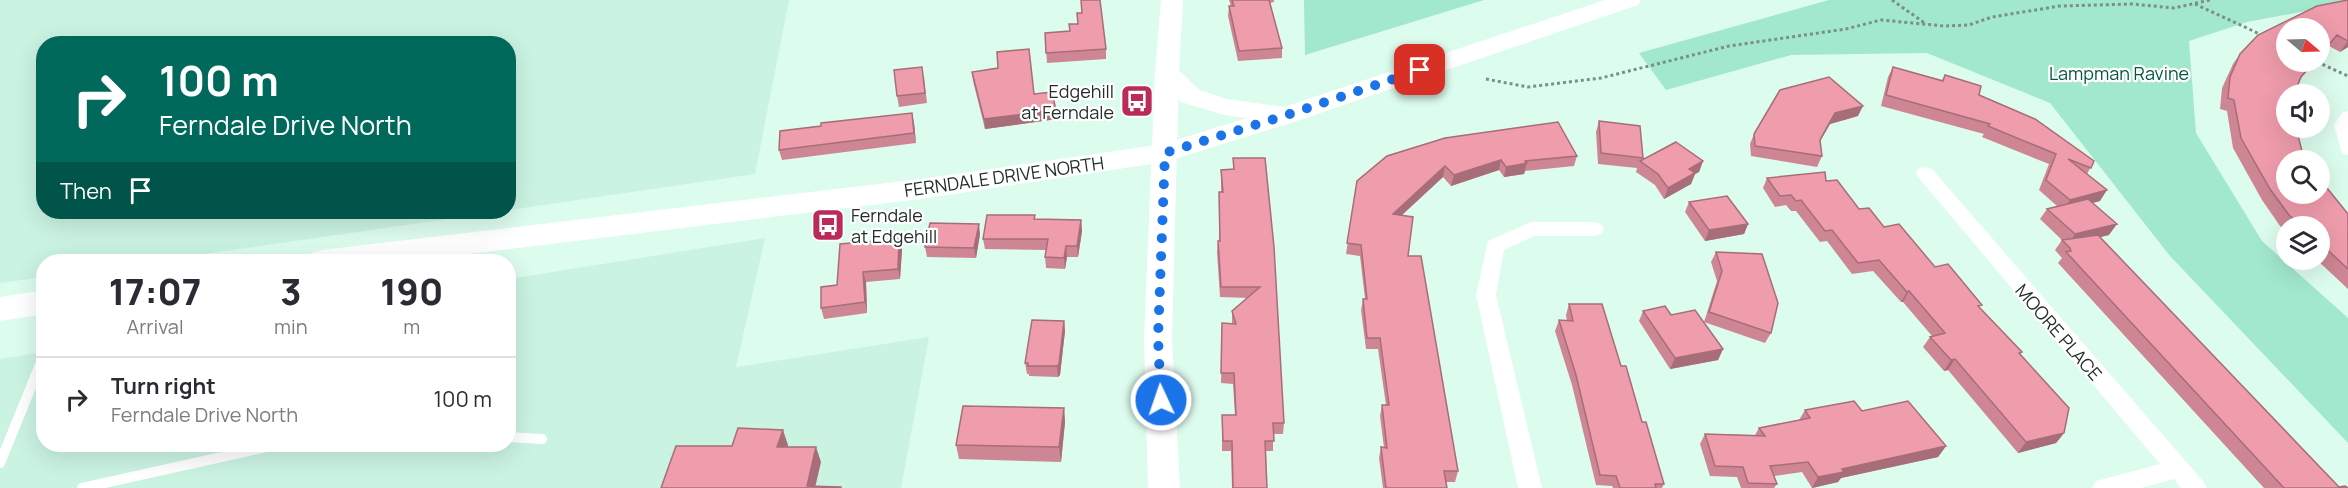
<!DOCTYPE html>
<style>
body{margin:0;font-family:Manrope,sans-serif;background:#f7f7f7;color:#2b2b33;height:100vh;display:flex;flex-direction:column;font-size:22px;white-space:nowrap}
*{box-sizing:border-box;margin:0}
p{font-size:20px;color:#7c7c81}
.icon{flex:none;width:33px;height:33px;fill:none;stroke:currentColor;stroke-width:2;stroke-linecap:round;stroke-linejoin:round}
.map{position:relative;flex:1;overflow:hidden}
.side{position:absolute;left:36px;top:254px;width:480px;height:198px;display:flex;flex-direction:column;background:#fff;border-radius:24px;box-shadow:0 6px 24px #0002}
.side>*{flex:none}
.top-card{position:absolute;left:36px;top:36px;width:480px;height:183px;border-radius:24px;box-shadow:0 6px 24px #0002;background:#00695c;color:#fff;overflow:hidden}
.needle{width:39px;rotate:109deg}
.buttons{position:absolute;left:2276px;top:18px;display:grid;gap:12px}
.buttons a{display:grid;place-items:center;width:54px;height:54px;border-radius:50%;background:#fff;box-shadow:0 6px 24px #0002;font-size:30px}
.pin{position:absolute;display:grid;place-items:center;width:51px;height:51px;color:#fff;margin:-26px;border-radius:12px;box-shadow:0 3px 9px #0006}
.me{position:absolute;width:66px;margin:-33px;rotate:357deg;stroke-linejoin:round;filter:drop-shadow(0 0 4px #0008)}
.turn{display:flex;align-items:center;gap:21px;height:126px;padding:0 24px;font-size:27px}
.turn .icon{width:78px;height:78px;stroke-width:2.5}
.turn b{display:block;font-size:42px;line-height:51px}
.then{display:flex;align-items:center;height:57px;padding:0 24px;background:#0003;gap:12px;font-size:22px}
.eta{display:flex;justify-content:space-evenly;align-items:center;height:102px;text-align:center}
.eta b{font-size:36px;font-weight:800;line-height:42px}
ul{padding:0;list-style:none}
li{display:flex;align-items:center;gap:18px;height:84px;padding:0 24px;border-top:2px solid #e1e1e2}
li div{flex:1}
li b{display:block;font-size:22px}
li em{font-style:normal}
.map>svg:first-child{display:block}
.built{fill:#caf3e2}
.green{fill:#a2e8cc}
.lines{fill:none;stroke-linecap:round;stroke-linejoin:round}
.path{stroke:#7a9086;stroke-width:3;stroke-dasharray:3 3;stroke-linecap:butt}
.lane{stroke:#fff;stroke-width:10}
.street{fill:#fff;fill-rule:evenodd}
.secondary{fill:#fff;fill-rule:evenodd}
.primary{fill:#fff;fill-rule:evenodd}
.wall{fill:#ce8694}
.shaded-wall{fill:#a76d78}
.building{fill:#ef9cac;stroke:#a76d78;stroke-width:1.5}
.route{stroke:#1a73e8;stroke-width:10;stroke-dasharray:0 18}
.labels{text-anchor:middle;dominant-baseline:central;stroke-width:4.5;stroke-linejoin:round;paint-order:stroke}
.park-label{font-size:18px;fill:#08553f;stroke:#fff}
.poi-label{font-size:18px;fill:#222e29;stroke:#fff;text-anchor:end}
.street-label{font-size:18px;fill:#222e29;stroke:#fff}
</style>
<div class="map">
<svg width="2348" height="488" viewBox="0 0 2348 488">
<rect width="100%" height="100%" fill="#dcfcee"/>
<path class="built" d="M 0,0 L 789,0 L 755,174 L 509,210 L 508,44 L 44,44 L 44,212 L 497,212 L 154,261 L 44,261 L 43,277 L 0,283 Z
M 765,238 L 736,367 L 929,337 L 901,488 L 0,488 L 0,359 L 43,352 L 44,444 L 508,444 L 509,279 Z"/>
<path class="green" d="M 1304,0 L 1484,0 L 1305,55 Z
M 1829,0 L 2348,0 L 2348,3 L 2247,22 L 2189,41 L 2196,133 L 2262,241 L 2348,318 L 2348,443 L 2170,256 L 2050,103 L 1927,53 L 1791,55 L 1666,90 L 1639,53 Z"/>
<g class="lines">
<path class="path" d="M 1892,0 L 1926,24
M 2195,4 L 2264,36
M 2317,62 L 2348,76
M 1486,79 L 1528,87 L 1601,78 L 1729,46 L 1846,29 L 1881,20 L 1944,26 L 1969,25 L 1992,17 L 2060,6 L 2132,4 L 2174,8 L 2210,0"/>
<path class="lane" d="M 508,437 L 542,439
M 0,463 L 44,355
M 82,488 L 280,444"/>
<path class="street" d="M 2348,111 L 2348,155 L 2342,153 L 2334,125 L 2342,113 Z
M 1925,167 L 1932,169 L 2203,481 L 2207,488 L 2181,488 L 2174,479 L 2141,488 L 2092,488 L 2096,481 L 2160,464 L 1918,177 L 1916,173 L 1918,169 Z
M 1531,222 L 1594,222 L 1601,224 L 1604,229 L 1601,234 L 1594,236 L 1534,236 L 1504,250 L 1496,295 L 1542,488 L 1518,488 L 1476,295 L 1488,241 Z"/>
<path class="secondary" d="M 1161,0 L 1183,0 L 1179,73 L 1172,338 L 1180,488 L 1148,488 L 1144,338 L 1155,73 Z"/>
<path class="primary" d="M 1605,0 L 1641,0 L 1638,5 L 1297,121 L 1165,162 L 921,199 L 411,261 L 307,261 L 311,253 L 322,250 L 921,179 L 1163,144 L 1247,118 L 1224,115 L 1181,102 L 1154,73 L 1158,67 L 1167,65 L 1176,67 L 1199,90 L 1227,99 L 1284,107 Z
M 44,290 L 44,314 L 0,321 L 0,297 Z"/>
</g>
<path class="wall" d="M 1229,0 L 1274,0 L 1274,2 L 1270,3 L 1282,48 L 1282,58 L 1238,61 L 1228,16 L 1229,6 L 1231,6 Z
M 2348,0 L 2348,47 L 2340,52 L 2329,46 L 2319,57 L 2319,28 L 2286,62 L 2315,62 L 2286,94 L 2303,155 L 2327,188 L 2348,214 L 2348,289 L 2317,260 L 2319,260 L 2319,226 L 2286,226 L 2286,231 L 2280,226 L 2262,200 L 2233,148 L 2227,111 L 2220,109 L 2222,88 L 2233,64 L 2240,54 Z
M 1045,33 L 1106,49 L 1106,59 L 1047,63 Z
M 1893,67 L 1942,80 L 1945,75 L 2094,161 L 2087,174 L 2100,201 L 2092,203 L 2109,235 L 2100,237 L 2339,487 L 2348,488 L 2264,488 L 2058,263 L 2062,258 L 2055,250 L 2062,240 L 2040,219 L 2047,209 L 2057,206 L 2039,190 L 2049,164 L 1982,137 L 1984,134 L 1881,106 L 1888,77 Z
M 972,72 L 1034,94 L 1056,110 L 1057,119 L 985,129 L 973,81 Z
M 924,77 L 927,103 L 899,107 L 897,96 Z
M 1858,116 L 1830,124 L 1820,141 L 1822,156 L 1817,167 L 1751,156 L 1750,144 L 1754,134 Z
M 1599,121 L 1643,158 L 1643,160 L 1703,161 L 1699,172 L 1695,174 L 1691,184 L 1664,199 L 1655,185 L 1636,172 L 1637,168 L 1598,164 L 1596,132 Z
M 914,123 L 916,143 L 782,160 L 779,150 Z
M 1387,156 L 1577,156 L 1574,166 L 1525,171 L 1524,174 L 1504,177 L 1499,170 L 1451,186 L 1443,177 L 1401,216 L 1408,256 L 1458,471 L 1455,482 L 1446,482 L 1447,488 L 1383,488 L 1379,458 L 1381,447 L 1384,448 L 1380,416 L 1382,405 L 1386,405 L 1378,349 L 1366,349 L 1361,310 L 1363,299 L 1365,299 L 1360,256 L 1346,254 L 1357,181 Z
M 1233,158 L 1265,158 L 1284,423 L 1283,434 L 1273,434 L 1273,451 L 1266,451 L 1267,488 L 1232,488 L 1231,451 L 1222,451 L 1222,415 L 1235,415 L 1233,384 L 1221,383 L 1222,323 L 1232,323 L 1232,311 L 1248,298 L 1220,297 L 1217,252 L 1218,241 L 1219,241 L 1219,192 L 1221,192 L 1221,170 L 1233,169 Z
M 1767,178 L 1826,181 L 1859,209 L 1884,227 L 1935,267 L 1980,308 L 2022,352 L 2020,355 L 2064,433 L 2056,443 L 2018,453 L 1948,370 L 1944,371 L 1923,347 L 1930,337 L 1932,336 L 1903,302 L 1901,302 L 1873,271 L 1852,274 L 1827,241 L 1820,242 L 1796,211 L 1791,211 L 1786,205 L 1775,207 L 1763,188 Z
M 1689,202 L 1748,224 L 1744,234 L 1705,241 L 1685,212 Z
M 1035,219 L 1081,220 L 1082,231 L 1078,257 L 1067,257 L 1065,269 L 1046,268 L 1045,257 L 1046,250 L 985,249 L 983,239 Z
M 980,234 L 976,258 L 927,257 L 925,247 Z
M 899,239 L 902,250 L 900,279 L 866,282 L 867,313 L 824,319 L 821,308 L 837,285 Z
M 1716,252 L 1771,333 L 1765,343 L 1704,322 L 1717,281 L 1711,262 Z
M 1569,304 L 1621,366 L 1642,422 L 1664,484 L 1662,488 L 1613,488 L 1612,486 L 1596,485 L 1572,385 L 1555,331 L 1559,320 L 1567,321 L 1566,315 Z
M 1643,311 L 1671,315 L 1723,349 L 1718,360 L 1670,369 L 1639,321 Z
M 1064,321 L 1065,331 L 1060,375 L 1058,377 L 1029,376 L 1029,374 L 1027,374 L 1025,363 Z
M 1064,408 L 1065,422 L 1061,462 L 959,459 L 956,445 Z
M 1805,410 L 1862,411 L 1946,446 L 1938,457 L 1841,478 L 1838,482 L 1812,488 L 1802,472 L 1774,476 L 1777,484 L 1774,488 L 1741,488 L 1737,477 L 1710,476 L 1700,444 L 1705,434 L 1755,435 L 1759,428 L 1799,420 Z"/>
<path class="shaded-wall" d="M 2348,41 L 2348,47 L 2340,52 Z
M 1863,106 L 1858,116 L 1830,124 L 1815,150 L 1835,113 Z
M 1056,110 L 1057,119 L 985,129 L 984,119 Z
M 912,113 L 914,123 L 916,143 L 914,133 Z
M 1501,160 L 1499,170 L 1451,186 L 1454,175 Z
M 1703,161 L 1699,172 L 1695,174 L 1691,184 L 1664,199 L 1668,188 L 1689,169 Z
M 1527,163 L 1524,174 L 1504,177 L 1506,167 Z
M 1445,166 L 1443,177 L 1391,225 L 1393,214 Z
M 2107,190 L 2100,201 L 2062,211 L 2070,200 Z
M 1081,220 L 1082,231 L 1078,257 L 1077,246 Z
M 979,224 L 980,234 L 976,258 L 974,248 Z
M 1748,224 L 1744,234 L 1705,241 L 1709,230 Z
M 2117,224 L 2109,235 L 2068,245 L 2075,234 Z
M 899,239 L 902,250 L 900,279 L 898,269 Z
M 1066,246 L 1067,257 L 1065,269 L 1064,258 Z
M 863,272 L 866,282 L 867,313 L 865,302 Z
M 1909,291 L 1903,302 L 1901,302 L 1907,292 Z
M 1064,321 L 1065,331 L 1060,375 L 1058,377 L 1057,366 Z
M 1723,349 L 1718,360 L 1670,369 L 1675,358 Z
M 1955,359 L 1948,370 L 1944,371 L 1951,360 Z
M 1064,408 L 1065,422 L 1061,462 L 1059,447 Z
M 783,430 L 788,445 L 783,462 L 777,447 Z
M 2064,433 L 2056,443 L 2018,453 L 2026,442 Z
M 1946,446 L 1938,457 L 1841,478 L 1838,482 L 1812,488 L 1818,477 L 1842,469 Z
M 816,447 L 821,462 L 815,488 L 807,486 Z"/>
<path class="building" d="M 1081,0 L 1100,0 L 1106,49 L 1046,53 L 1045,33 L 1070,31 L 1069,24 L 1078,24 L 1077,13 L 1082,13 Z
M 1232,0 L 1269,0 L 1282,48 L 1239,51 L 1229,6 L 1234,6 Z
M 2348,0 L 2348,41 L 2337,35 L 2319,56 L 2319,28 L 2286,28 L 2286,62 L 2314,62 L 2301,77 L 2294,94 L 2286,94 L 2286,128 L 2296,128 L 2303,155 L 2306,155 L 2310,160 L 2286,160 L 2286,194 L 2319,194 L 2319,176 L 2327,188 L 2348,214 L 2348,269 L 2319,242 L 2319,226 L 2302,226 L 2289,215 L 2270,189 L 2241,138 L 2234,100 L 2228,98 L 2230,77 L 2240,54 L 2258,35 L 2317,6 Z
M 1029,49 L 1034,94 L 1052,92 L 1056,110 L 984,119 L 972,72 L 998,68 L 997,52 Z
M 922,67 L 925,93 L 897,96 L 894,70 Z
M 1893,67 L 1943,81 L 1945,75 L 1981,86 L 1979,95 L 2035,119 L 2094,161 L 2091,168 L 2068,159 L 2107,190 L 2070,200 L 2046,180 L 2056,154 L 1988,126 L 1990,124 L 1886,95 Z
M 1829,77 L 1863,106 L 1835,113 L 1820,140 L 1822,156 L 1755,146 L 1754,134 L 1780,90 Z
M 912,113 L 914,133 L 779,150 L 780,131 L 821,126 L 821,123 Z
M 1599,121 L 1640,126 L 1643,158 L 1601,153 Z
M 1558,122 L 1577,156 L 1525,161 L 1527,163 L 1506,167 L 1501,160 L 1454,175 L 1445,166 L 1393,214 L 1413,217 L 1408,256 L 1421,256 L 1458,471 L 1444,471 L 1447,488 L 1386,488 L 1381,447 L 1387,448 L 1382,405 L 1389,405 L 1380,338 L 1367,338 L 1363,299 L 1367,299 L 1361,245 L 1347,243 L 1357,181 L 1387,156 L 1445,138 Z
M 1676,142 L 1703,161 L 1689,169 L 1695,173 L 1668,188 L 1658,174 L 1640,161 Z
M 1233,158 L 1265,158 L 1274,247 L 1284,423 L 1273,423 L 1274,441 L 1265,441 L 1267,488 L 1233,488 L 1232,441 L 1223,441 L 1222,415 L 1236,415 L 1234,373 L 1221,373 L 1222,323 L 1236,324 L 1232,311 L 1260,287 L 1221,287 L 1218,241 L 1220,241 L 1219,192 L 1223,192 L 1221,170 L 1234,169 Z
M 1825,172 L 1826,181 L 1837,180 L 1859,209 L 1869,208 L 1884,227 L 1899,224 L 1935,267 L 1948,264 L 1982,305 L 1978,306 L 2022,352 L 2019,353 L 2069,408 L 2064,433 L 2026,442 L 1955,359 L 1951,360 L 1930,337 L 1945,333 L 1909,291 L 1907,292 L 1879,260 L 1858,263 L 1832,230 L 1825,231 L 1801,200 L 1796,201 L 1791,195 L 1780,196 L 1767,178 Z
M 1727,196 L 1748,224 L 1709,230 L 1689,202 Z
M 2088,199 L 2117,224 L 2075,234 L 2047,209 Z
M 987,215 L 1035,215 L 1034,219 L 1081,220 L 1077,246 L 1066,246 L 1064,258 L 1045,257 L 1048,239 L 983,239 Z
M 930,223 L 979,224 L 974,248 L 925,247 Z
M 2098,235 L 2339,487 L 2345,486 L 2348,488 L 2284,488 L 2066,252 L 2071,251 L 2070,248 L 2062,240 Z
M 899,239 L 898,269 L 863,272 L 865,302 L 821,308 L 821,287 L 837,285 L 840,244 Z
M 1716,252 L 1762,254 L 1778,303 L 1771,333 L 1709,312 L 1722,271 Z
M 1569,304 L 1602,304 L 1621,366 L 1626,366 L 1642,422 L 1646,422 L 1664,484 L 1655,484 L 1656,488 L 1620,488 L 1616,476 L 1600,475 L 1576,375 L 1559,320 L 1573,321 Z
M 1665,306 L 1671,315 L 1695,310 L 1723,349 L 1675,358 L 1643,311 Z
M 1032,320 L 1064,321 L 1059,364 L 1057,366 L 1028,366 L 1028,363 L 1025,363 Z
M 1854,401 L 1862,411 L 1908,401 L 1946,446 L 1842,469 L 1844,472 L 1818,477 L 1808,462 L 1770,466 L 1777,484 L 1748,483 L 1743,467 L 1715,466 L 1705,434 L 1765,436 L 1759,428 L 1810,418 L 1805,410 Z
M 963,406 L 1064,408 L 1059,447 L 956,445 Z
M 738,428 L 783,430 L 777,447 L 816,447 L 807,486 L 841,487 L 841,488 L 661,488 L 676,446 L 732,446 Z"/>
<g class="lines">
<path class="route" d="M 1161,400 L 1158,338 L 1165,153 L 1287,115 L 1420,70"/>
</g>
<defs>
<g id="bus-square" transform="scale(1.725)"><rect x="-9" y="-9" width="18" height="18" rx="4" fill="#ba2b59" stroke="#fff"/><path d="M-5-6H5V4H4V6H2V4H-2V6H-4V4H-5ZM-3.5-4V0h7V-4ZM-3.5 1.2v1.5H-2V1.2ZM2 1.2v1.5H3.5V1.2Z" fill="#fff"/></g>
</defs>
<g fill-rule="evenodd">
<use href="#bus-square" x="1137" y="101"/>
<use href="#bus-square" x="828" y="225"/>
</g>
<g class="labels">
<g class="park-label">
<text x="2119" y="73">Lampman Ravine</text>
</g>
<g class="poi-label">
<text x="1114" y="91">Edgehill<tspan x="1114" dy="21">at Ferndale</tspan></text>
<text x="851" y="215" text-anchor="start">Ferndale<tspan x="851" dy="21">at Edgehill</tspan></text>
</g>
<g class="street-label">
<text transform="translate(1004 176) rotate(-8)">FERNDALE DRIVE NORTH</text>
<text transform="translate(2059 332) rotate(49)">MOORE PLACE</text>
</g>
</g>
</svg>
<div class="buttons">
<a><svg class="needle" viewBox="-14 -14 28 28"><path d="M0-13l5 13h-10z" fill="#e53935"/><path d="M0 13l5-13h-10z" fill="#7c7c81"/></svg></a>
<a><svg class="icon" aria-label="sound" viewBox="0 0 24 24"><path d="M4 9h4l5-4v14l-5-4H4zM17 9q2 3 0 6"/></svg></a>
<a><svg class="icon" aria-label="search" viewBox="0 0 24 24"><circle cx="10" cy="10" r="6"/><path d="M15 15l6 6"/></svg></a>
<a><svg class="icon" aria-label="layers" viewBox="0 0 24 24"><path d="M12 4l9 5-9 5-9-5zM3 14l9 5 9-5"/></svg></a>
</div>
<div class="pin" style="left:1420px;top:70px;background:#d93025"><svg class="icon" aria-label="arrive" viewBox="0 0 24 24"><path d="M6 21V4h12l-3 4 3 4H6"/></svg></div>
<svg class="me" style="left:1161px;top:400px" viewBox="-20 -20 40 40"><circle r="17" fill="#1a73e8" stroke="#fff" stroke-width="3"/><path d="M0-11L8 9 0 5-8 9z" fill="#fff"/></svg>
<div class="top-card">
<div class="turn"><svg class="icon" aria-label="right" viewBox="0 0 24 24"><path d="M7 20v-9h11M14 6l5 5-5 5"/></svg><div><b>100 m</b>Ferndale Drive North</div></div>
<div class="then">Then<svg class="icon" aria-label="arrive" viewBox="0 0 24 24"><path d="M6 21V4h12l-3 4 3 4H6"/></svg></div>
</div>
<section class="side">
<div class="eta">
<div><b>17:07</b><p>Arrival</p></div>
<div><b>3</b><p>min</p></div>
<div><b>190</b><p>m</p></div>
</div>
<ul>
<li><svg class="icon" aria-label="right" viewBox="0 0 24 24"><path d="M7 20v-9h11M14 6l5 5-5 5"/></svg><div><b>Turn right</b><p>Ferndale Drive North</p></div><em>100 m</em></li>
</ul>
</section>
</div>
